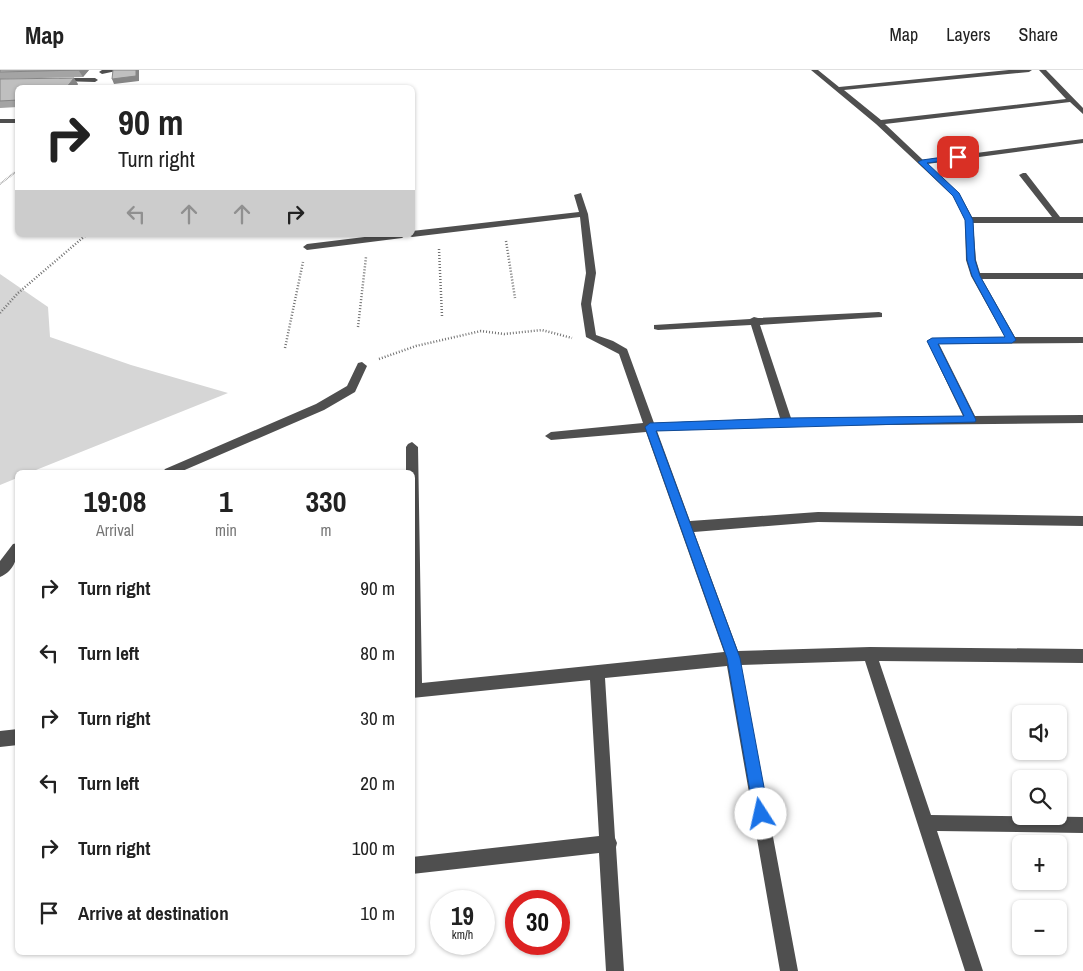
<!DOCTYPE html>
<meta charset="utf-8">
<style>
body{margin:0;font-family:"Archivo Narrow",sans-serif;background:#f2f2f2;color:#222;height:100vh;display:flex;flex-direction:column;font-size:19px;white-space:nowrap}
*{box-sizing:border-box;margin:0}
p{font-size:16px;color:#767676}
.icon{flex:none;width:28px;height:28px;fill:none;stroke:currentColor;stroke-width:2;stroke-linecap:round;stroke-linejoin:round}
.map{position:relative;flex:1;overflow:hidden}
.sheet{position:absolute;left:15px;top:400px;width:400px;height:485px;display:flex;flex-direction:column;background:#fff;border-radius:8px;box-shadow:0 1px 4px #0004}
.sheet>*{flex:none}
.guide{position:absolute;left:15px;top:15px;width:400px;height:152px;border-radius:8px;box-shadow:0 1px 4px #0004;background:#fff;color:#222;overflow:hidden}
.buttons{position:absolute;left:1012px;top:635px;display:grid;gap:10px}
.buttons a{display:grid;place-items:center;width:55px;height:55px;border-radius:8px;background:#fff;box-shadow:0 1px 4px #0004;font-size:25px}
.speed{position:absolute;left:430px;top:820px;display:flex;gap:10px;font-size:25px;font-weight:700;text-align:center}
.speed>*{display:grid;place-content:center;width:65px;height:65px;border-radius:50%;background:#fff;box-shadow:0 1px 4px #0004;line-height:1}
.speed small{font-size:12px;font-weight:400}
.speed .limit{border:8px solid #d22;background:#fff;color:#111}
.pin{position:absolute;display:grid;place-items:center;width:42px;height:42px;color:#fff;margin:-21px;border-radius:10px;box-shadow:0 2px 8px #0006}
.me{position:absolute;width:55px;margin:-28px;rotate:350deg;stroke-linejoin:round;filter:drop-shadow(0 0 4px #0008)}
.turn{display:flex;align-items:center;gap:18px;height:105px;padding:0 20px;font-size:22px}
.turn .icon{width:65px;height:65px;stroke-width:2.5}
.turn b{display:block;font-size:35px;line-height:42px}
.lanes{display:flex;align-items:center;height:48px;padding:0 20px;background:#0003;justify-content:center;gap:25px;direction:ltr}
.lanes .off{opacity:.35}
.eta{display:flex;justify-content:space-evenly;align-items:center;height:85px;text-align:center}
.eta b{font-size:30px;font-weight:800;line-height:35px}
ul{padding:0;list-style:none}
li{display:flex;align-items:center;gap:15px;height:65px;padding:0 20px}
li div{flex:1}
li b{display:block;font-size:19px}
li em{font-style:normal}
header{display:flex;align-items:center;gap:30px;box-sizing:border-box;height:70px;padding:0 25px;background:#fff;border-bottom:1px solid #e0e0e0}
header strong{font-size:24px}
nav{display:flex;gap:28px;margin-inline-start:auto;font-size:18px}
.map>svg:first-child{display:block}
.green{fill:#d6d6d6}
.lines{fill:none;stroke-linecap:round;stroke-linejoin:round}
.path-far1{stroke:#717171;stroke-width:2;stroke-dasharray:0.5 1;stroke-linecap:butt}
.path{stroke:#717171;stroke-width:2.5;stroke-dasharray:1 2;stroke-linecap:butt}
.minor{fill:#4f4f4f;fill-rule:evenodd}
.wall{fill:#a4a4a4}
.shaded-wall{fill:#868686}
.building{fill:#bfbfbf;stroke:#868686}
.route{fill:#1a73e8;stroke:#114b97}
</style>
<header>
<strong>Map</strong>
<nav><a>Map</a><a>Layers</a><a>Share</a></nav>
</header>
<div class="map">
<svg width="1083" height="901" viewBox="0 0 1083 901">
<rect width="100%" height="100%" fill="#fff"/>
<path class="green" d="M 0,204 L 48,237 L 50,267 L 131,295 L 228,323 L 31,402 L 18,402 L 17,408 L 0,415 Z"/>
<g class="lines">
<path class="path-far1" d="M 0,114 L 18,100"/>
<path class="path" d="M 506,171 L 515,228
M 439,179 L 442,246
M 0,243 L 18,223 L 86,165
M 358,257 L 366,187
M 285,278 L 303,192
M 379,289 L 416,276 L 481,261 L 504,264 L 542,260 L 572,268"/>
<path class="minor" d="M 121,0 L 102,4 L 99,2 L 102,0 Z
M 811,0 L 818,0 L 839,17 L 1009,0 L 1032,0 L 1029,2 L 844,20 L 881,50 L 1066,29 L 1039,0 L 1046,0 L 1083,38 L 1083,44 L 1070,32 L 885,54 L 923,90 L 1083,69 L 1083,73 L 927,94 L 959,123 L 972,147 L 1052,147 L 1019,105 L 1023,103 L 1026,103 L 1060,147 L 1083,147 L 1083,153 L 973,153 L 976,190 L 980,203 L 1083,203 L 1083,209 L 982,209 L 1015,267 L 1083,267 L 1083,273 L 939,274 L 975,346 L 1083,345 L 1083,353 L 787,356 L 657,361 L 690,451 L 818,442 L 1083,446 L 1083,456 L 818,452 L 694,462 L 738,581 L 870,577 L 1083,579 L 1083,593 L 879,591 L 931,745 L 1083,747 L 1083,763 L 937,761 L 983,901 L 965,901 L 865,591 L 741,595 L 798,901 L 780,901 L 727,596 L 605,608 L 615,768 L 617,773 L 616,777 L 624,901 L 606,901 L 599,783 L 412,804 L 412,787 L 599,766 L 590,610 L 412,628 L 412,402 L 406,402 L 406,377 L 408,374 L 412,372 L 418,377 L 422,613 L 724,582 L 646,362 L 551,370 L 545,366 L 551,362 L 643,353 L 619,284 L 586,267 L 581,234 L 586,203 L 580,147 L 412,167 L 408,165 L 412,165 L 412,161 L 579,142 L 574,125 L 581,123 L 588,144 L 596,203 L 591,234 L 596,265 L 613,271 L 627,279 L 654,353 L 780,348 L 751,255 L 658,260 L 654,259 L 654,255 L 750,249 L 754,247 L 758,248 L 879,242 L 882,243 L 882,247 L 760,255 L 791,348 L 963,346 L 927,271 L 932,268 L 1005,267 L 971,206 L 966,190 L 965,150 L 953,126 L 876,54 Z
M 60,8 L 95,8 L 98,10 L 95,12 L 58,11 L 57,10 Z
M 0,49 L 18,49 L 18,53 L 0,53 Z
M 381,165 L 406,165 L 402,168 L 307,180 L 303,177 L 307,174 Z
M 362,292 L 367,296 L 355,322 L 324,340 L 180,402 L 163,402 L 165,399 L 316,334 L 347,316 L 358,293 Z
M 18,473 C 18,486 15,501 0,507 L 0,491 L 13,474 Z
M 18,659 L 18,675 L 0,677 L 0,661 Z"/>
</g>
<path class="wall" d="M 0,0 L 89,0 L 83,7 L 0,9 Z
M 0,9 L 78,14 L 75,18 L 18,18 L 18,37 L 0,38 Z"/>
<path class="shaded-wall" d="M 80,0 L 89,0 L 83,7 L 79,1 Z
M 136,0 L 139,0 L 139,11 L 114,14 L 112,9 Z
M 74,8 L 78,14 L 75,18 L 66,18 Z"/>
<path class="building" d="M 0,0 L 80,0 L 0,2 Z
M 113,0 L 136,0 L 136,6 L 112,9 Z
M 74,8 L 66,18 L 18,18 L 18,30 L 0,31 L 0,9 Z"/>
<path class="route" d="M 958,85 L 961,87 L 960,89 L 927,93 L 959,123 L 973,150 L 975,190 L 980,206 L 1016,270 L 1012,273 L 938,274 L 976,350 L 975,352 L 656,361 L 740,588 L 769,744 L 767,750 L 761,752 L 756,750 L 754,744 L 727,588 L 645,357 L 650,353 L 787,348 L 964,346 L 927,271 L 932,268 L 1005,267 L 972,206 L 967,190 L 965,150 L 953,126 L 918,92 L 922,90 Z"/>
</svg>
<div class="buttons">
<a><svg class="icon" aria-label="sound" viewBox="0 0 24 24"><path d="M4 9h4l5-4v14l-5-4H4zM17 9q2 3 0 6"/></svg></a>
<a><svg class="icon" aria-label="search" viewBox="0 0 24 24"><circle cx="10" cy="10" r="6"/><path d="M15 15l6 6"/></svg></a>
<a>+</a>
<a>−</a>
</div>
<div class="speed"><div>19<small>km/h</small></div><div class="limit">30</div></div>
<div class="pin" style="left:958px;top:87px;background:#d93025"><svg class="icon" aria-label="arrive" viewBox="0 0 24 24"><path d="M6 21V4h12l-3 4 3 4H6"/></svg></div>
<svg class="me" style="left:761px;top:744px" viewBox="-20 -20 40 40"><circle r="19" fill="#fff"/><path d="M0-13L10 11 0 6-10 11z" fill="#1a73e8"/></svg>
<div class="guide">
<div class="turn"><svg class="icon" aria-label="right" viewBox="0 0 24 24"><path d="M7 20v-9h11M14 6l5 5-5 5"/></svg><div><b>90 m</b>Turn right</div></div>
<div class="lanes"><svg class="icon off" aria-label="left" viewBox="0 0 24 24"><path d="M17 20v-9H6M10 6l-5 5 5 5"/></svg><svg class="icon off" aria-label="ahead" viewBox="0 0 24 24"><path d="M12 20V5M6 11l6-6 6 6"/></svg><svg class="icon off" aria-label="ahead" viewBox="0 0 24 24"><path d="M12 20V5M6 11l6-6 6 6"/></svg><svg class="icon" aria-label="right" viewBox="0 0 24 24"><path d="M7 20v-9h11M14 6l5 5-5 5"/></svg></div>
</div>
<section class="sheet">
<div class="eta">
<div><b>19:08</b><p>Arrival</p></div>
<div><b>1</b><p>min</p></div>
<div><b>330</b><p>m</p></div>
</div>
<ul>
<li><svg class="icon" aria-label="right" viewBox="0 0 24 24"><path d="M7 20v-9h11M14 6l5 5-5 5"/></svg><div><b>Turn right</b></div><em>90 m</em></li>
<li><svg class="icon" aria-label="left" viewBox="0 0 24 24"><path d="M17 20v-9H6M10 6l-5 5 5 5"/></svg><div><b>Turn left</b></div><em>80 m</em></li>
<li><svg class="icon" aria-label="right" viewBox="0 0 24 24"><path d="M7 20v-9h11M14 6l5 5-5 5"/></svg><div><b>Turn right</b></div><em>30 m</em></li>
<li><svg class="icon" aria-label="left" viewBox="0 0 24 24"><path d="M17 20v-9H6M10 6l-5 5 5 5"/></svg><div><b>Turn left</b></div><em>20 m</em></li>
<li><svg class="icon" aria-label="right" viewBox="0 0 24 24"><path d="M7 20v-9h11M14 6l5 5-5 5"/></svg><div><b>Turn right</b></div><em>100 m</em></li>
<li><svg class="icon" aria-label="arrive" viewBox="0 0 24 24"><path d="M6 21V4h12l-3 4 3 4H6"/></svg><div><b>Arrive at destination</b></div><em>10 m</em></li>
</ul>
</section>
</div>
